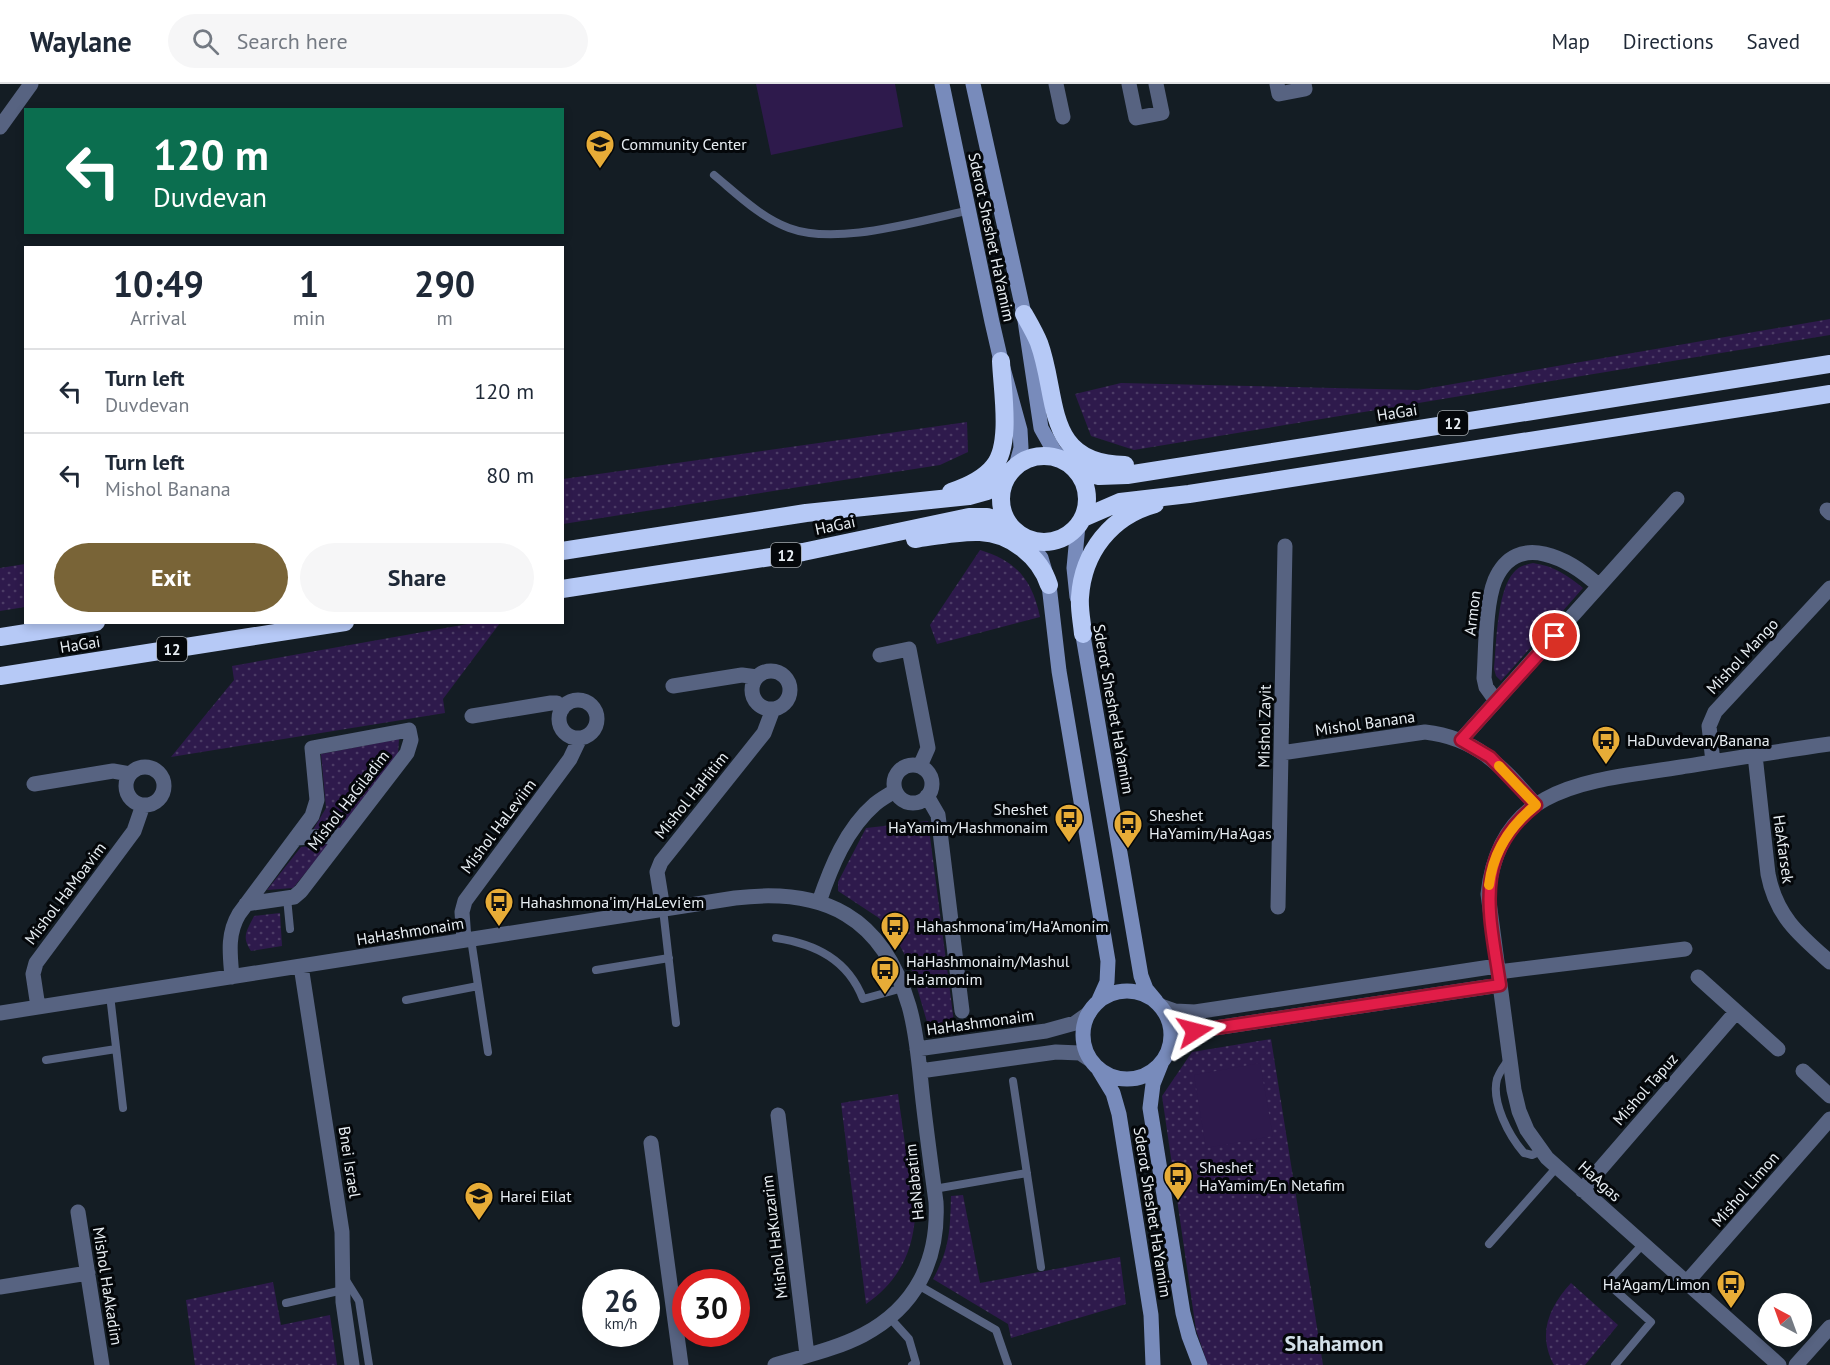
<!DOCTYPE html>
<style>
body{margin:0;font-family:"PT Sans",sans-serif;background:#f6f6f7;color:#1f2937;height:100vh;display:flex;flex-direction:column;font-size:22px;white-space:nowrap}
*{box-sizing:border-box;margin:0}
p{font-size:20px;color:#747a83}
.icon{flex:none;width:33px;height:33px;fill:none;stroke:currentColor;stroke-width:2;stroke-linecap:round;stroke-linejoin:round}
.map{position:relative;flex:1;overflow:hidden}
.sheet{position:absolute;left:24px;top:162px;width:540px;height:378px;display:flex;flex-direction:column;background:#fff;border-radius:0px;box-shadow:0 3px 9px #0003}
.sheet>*{flex:none}
.banner{position:absolute;left:24px;top:24px;width:540px;height:126px;border-radius:0px;box-shadow:0 3px 9px #0003;background:#0b6e4f;color:#fff;overflow:hidden}
.needle{width:39px;rotate:319deg}
.buttons{position:absolute;left:1758px;top:1209px;display:grid;gap:12px}
.buttons a{display:grid;place-items:center;width:54px;height:54px;border-radius:50%;background:#fff;box-shadow:0 3px 9px #0003;font-size:30px}
.speed{position:absolute;left:582px;top:1185px;display:flex;gap:12px;font-size:30px;font-weight:700;text-align:center}
.speed>*{display:grid;place-content:center;width:78px;height:78px;border-radius:50%;background:#fff;box-shadow:0 3px 9px #0003;line-height:1}
.speed small{font-size:15px;font-weight:400}
.speed .limit{border:9px solid #d22;background:#fff;color:#111}
.pin{position:absolute;display:grid;place-items:center;width:51px;height:51px;color:#fff;margin:-26px;border:3px solid #fff;border-radius:50%;box-shadow:0 2px 6px #0007}
.me{position:absolute;width:66px;margin:-33px;rotate:81deg;stroke-linejoin:round;filter:drop-shadow(0 0 4px #0008)}
.turn{display:flex;align-items:center;gap:21px;height:126px;padding:0 30px;font-size:27px}
.turn .icon{width:78px;height:78px;stroke-width:2.5}
.turn b{display:block;font-size:42px;line-height:51px}
.eta{display:flex;justify-content:space-evenly;align-items:center;height:102px;text-align:center}
.eta b{font-size:36px;font-weight:600;line-height:42px}
.primary-button{display:flex;gap:12px;margin-top:auto;padding:12px 30px}
.primary-button a{flex:1;height:69px;border-radius:36px;background:#796437;color:#fff;font-size:24px;font-weight:600;line-height:69px;text-align:center}
.primary-button a+a{background:#f6f6f7;color:#1f2937}
ul{padding:0;list-style:none}
li{display:flex;align-items:center;gap:18px;height:84px;padding:0 30px;border-top:2px solid #e0e1e3}
li div{flex:1}
li b{display:block;font-size:22px}
li em{font-style:normal}
header{display:flex;align-items:center;gap:36px;box-sizing:border-box;height:84px;padding:0 30px;background:#fff;border-bottom:2px solid #e0e1e3}
header strong{font-size:28px}
nav{display:flex;gap:33px;margin-inline-start:auto;font-size:21px}
.search{width:420px;height:54px;background:#f6f6f7;display:flex;align-items:center;gap:15px;box-sizing:border-box;padding:0 21px;border-radius:33px;color:#747a83;font-size:22px}
.map>svg:first-child{display:block}
.grass{fill:url(#grass-dots)}
.pitch{fill:#2e1a4c}
.lines{fill:none;stroke-linecap:round;stroke-linejoin:round}
.lane{stroke:#576381;stroke-width:8}
.street{stroke:#576381;stroke-width:15}
.secondary{stroke:#788bbb;stroke-width:15}
.highway{stroke:#b6c9f6;stroke-width:18}
.route-casing{stroke:#92132f;stroke-width:15}
.route{stroke:#e11d48;stroke-width:10}
.slow{stroke:#f59e0b;stroke-width:10}
.labels{text-anchor:middle;dominant-baseline:central;stroke-width:6;stroke-linejoin:round;paint-order:stroke}
.shield{fill:#04070a;stroke:#a3a8ac;stroke-width:1.5}
.shield-label{font-size:15px;font-weight:bold;fill:#e7edf2}
.poi-label{font-size:16px;fill:#e7edf2;stroke:#04070a;text-anchor:start}
.street-label{font-size:16px;fill:#e7edf2;stroke:#04070a}
.district-label{font-size:22px;font-weight:bold;fill:#d3e0e9;stroke:#04070a}
</style>
<header>
<strong>Waylane</strong>
<div class="search"><svg class="icon" aria-label="search" viewBox="0 0 24 24"><circle cx="10" cy="10" r="6"/><path d="M15 15l6 6"/></svg>Search here</div>
<nav><a>Map</a><a>Directions</a><a>Saved</a></nav>
</header>
<div class="map">
<svg width="1830" height="1281" viewBox="0 0 1830 1281">
<defs>
<pattern id="grass-dots" width="8" height="8" patternUnits="userSpaceOnUse" patternTransform="scale(1.5)"><rect width="8" height="8" fill="#2e1a4c"/><path d="M2 2h.1M6 6h.1" fill="none" stroke="#4c3c66" stroke-width="1.8" stroke-linecap="round"/></pattern>
</defs>
<rect width="100%" height="100%" fill="#141d24"/>
<path class="grass" d="M 1830,235 L 1830,251 L 1134,366 L 1091,352 L 1075,310 L 1121,299 L 1418,306 Z
M 967,338 L 968,368 L 940,381 L 563,440 L 563,395 Z
M 980,466 C 1016,477 1032,495 1040,533 L 937,560 L 930,541 Z
M 1533,479 C 1554,482 1567,491 1583,504 L 1501,597 L 1496,592 L 1494,585 C 1497,560 1496,497 1520,483 C 1524,481 1529,480 1533,479 Z
M 25,480 L 25,523 L 0,527 L 0,484 Z
M 479,538 L 500,539 L 443,615 L 445,629 L 171,673 L 234,596 L 232,582 Z
M 399,655 L 398,671 L 340,744 L 313,746 L 326,724 L 321,670 Z
M 928,737 L 955,946 L 935,945 L 927,938 L 911,883 L 897,856 L 879,834 L 838,807 L 838,798 L 866,744 Z
M 329,760 L 293,804 L 267,806 L 301,763 Z
M 280,829 L 282,862 L 251,867 C 241,852 247,847 254,832 Z
M 1271,955 L 1323,1281 L 1208,1281 L 1196,1246 L 1162,1012 L 1192,968 Z
M 898,1010 L 915,1132 C 913,1169 897,1199 866,1220 L 841,1019 Z
M 963,1111 L 980,1199 L 1120,1173 L 1126,1220 L 1011,1254 L 1008,1240 L 933,1195 C 950,1164 950,1146 951,1112 Z
M 273,1198 L 281,1241 L 330,1231 L 337,1281 L 195,1281 L 186,1216 Z
M 1571,1199 L 1618,1241 L 1585,1281 L 1554,1281 C 1537,1250 1549,1223 1571,1199 Z"/>
<path class="pitch" d="M 756,0 L 895,0 L 903,43 L 771,71 Z
M 1260,979 L 1273,1052 L 1206,1064 L 1194,991 Z"/>
<g class="lines">
<path class="lane" d="M 714,91 C 737,110 760,133 789,144 C 837,162 917,137 967,127
M 287,814 L 290,845
M 663,825 L 676,939
M 776,854 C 816,860 848,876 863,915 L 903,904
M 471,855 L 488,968
M 596,886 L 669,874
M 110,911 L 123,1024
M 406,916 L 478,902
M 1510,974 C 1505,980 1500,987 1497,995 C 1491,1018 1509,1052 1524,1069 L 1532,1071 L 1541,1067
M 46,976 L 116,965
M 1013,997 L 1041,1183
M 934,1105 L 1027,1089
M 1489,1160 L 1557,1083
M 344,1193 L 359,1217 L 369,1281
M 918,1201 L 996,1246 L 1008,1281
M 286,1219 L 343,1206
M 890,1234 L 909,1255 L 916,1279 L 912,1281
M 1615,1281 L 1651,1238 L 1607,1199 L 1643,1160"/>
<path class="street" d="M 1056,0 L 1063,33
M 1129,0 L 1136,34 L 1162,29 L 1156,0
M 1277,0 L 1279,10 L 1305,5 L 1304,0
M 0,43 L 31,0
M 1827,426 L 1830,429
M 880,571 L 909,565 L 928,664 L 920,682
M752 606a19 19 0 1 1 38 0a19 19 0 1 1-38 0Z
M 673,602 L 742,591 L 757,593
M559 635a19 19 0 1 1 38 0a19 19 0 1 1-38 0Z
M 1496,617 L 1486,603 L 1484,594 C 1486,566 1485,521 1495,496 C 1517,445 1571,476 1599,502
M 472,632 L 551,619 L 557,619 L 562,625
M 1461,656 L 1677,415
M 1281,669 L 1425,648 C 1478,654 1502,683 1536,721
M 1755,671 L 1768,790 C 1776,832 1799,851 1830,878
M 1713,678 L 1709,642 L 1715,628 L 1830,504
M894 700a19 19 0 1 1 38 0a19 19 0 1 1-38 0Z
M126 702a19 19 0 1 1 38 0a19 19 0 1 1-38 0Z
M 34,700 L 113,687 L 130,690
M 927,712 L 938,731 L 962,927
M 296,754 L 344,751
M 819,818 C 831,783 846,745 875,720 C 881,715 888,711 895,707
M 1278,823 L 1285,462
M 663,825 L 657,788 L 661,778 L 764,649 L 773,625
M 464,856 L 462,828 L 465,817 L 570,675 L 580,654
M 301,882 L 342,1148 L 343,1218 L 352,1281
M 1498,888 L 1685,865
M 232,893 C 230,870 227,850 239,830 L 312,732 L 317,716 L 312,664 L 409,646 L 411,656 L 407,669 L 301,807 L 294,813 L 246,820
M 1698,893 L 1778,965
M 1161,922 L 1175,927 L 1195,928 L 1497,882
M 38,923 L 33,890 L 36,879 L 134,747 L 143,721
M 0,929 L 735,814 C 825,803 883,833 909,922 C 917,950 919,980 922,1008 C 926,1045 931,1081 936,1118 C 939,1176 916,1223 863,1251 C 836,1265 804,1272 775,1281
M 917,965 L 1046,947 L 1075,939 L 1089,929
M 1169,968 L 1183,953 L 1195,947 L 1500,901
M 920,987 L 1056,968 L 1080,969 L 1089,975
M 1803,987 L 1830,1012
M 778,1031 L 807,1271
M 651,1059 L 681,1281
M 1582,1106 L 1736,928
M 78,1128 L 102,1281
M 1686,1199 L 1830,1035
M 0,1203 L 88,1189
M 1779,1281 L 1547,1074 L 1527,1046 L 1519,1027 L 1514,1006 L 1488,810 C 1500,698 1593,697 1681,683 C 1731,675 1780,667 1830,660
M 1796,1281 L 1830,1243"/>
<path class="secondary" d="M 942,0 L 992,238 L 1001,277 L 1020,346 L 1021,364 L 1016,382
M 973,0 L 1024,230 L 1041,344 L 1054,367 L 1063,376
M 1025,454 L 1041,474 L 1049,501 L 1059,587 L 1108,877 L 1107,898 L 1098,918
M 1077,513 L 1074,484 L 1078,441
M 1081,540 L 1141,892 L 1146,905 L 1156,917
M1083 951a44 44 0 1 1 88 0a44 44 0 1 1-88 0Z
M 1161,980 L 1153,1000 L 1150,1024 L 1183,1229 L 1189,1252 L 1200,1281
M 1099,986 L 1113,1009 L 1119,1030 L 1151,1231 L 1153,1281"/>
<path class="highway" d="M 1024,230 C 1029,239 1035,249 1039,259 C 1059,313 1043,380 1125,381
M1001 415a43 43 0 1 1 86 0a43 43 0 1 1-86 0Z
M 1077,386 L 1099,392 L 1127,391 L 1830,280
M 951,408 C 966,403 984,395 994,382 C 1012,360 1002,305 1001,277
M 1083,434 L 1120,418 L 1189,410 L 1830,310
M 915,455 C 936,452 959,447 980,448 C 1011,449 1040,473 1049,501
M 562,467 L 806,429 L 969,412 L 987,407 L 1005,396
M 562,505 L 803,468 L 969,433 L 987,433 L 1008,439
M 1083,550 C 1082,538 1079,525 1080,513 C 1083,468 1111,432 1155,420
M 0,553 L 96,538
M 0,592 L 345,538"/>
</g>
<g class="lines">
<g class="route-casing">
<path id="route" d="M 1195,947 L 1500,901 C 1490,831 1471,772 1536,721 L 1490,673 L 1461,656 L 1555,552"/>
</g>
<use href="#route" class="route"/>
<path class="slow" d="M 1489,801 C 1493,768 1511,741 1536,721 L 1499,682"/>
</g>
<defs>
<g id="school-pin" transform="scale(1.5)"><path d="M0 17L-7.5 6A9.5 9.5 0 1 1 7.5 6Z" fill="#e7ac37" stroke="#04070a"/><path d="M0-5L7-2L0 1L-7-2ZM-4 1L0 2.5L4 1V4Q0 6-4 4Z" fill="#111"/></g>
<g id="bus-pin" transform="scale(1.5)"><path d="M0 17L-7.5 6A9.5 9.5 0 1 1 7.5 6Z" fill="#e7ac37" stroke="#04070a"/><path d="M-5-6H5V4H4V6H2V4H-2V6H-4V4H-5ZM-3.5-4V0h7V-4ZM-3.5 1.2v1.5H-2V1.2ZM2 1.2v1.5H3.5V1.2Z" fill="#111"/></g>
</defs>
<g fill-rule="evenodd">
<use href="#school-pin" x="600" y="60"/>
<use href="#bus-pin" x="1606" y="656"/>
<use href="#bus-pin" x="1069" y="734"/>
<use href="#bus-pin" x="1128" y="740"/>
<use href="#bus-pin" x="499" y="818"/>
<use href="#bus-pin" x="895" y="842"/>
<use href="#bus-pin" x="885" y="886"/>
<use href="#bus-pin" x="1178" y="1092"/>
<use href="#school-pin" x="479" y="1112"/>
<use href="#bus-pin" x="1731" y="1200"/>
</g>
<g class="labels">
<g class="shield">
<rect x="1438" y="327" width="30" height="24" rx="4.5"/>
<rect x="771" y="459" width="30" height="24" rx="4.5"/>
<rect x="157" y="553" width="30" height="24" rx="4.5"/>
</g>
<g class="shield-label">
<text x="1453" y="339">12</text>
<text x="786" y="471">12</text>
<text x="172" y="565">12</text>
</g>
<g class="poi-label">
<text x="621" y="60">Community Center</text>
<text x="1627" y="656">HaDuvdevan/Banana</text>
<text x="1048" y="725" text-anchor="end">Sheshet<tspan x="1048" dy="18">HaYamim/Hashmonaim</tspan></text>
<text x="1149" y="731">Sheshet<tspan x="1149" dy="18">HaYamim/Ha'Agas</tspan></text>
<text x="520" y="818">Hahashmona'im/HaLevi'em</text>
<text x="916" y="842">Hahashmona'im/Ha'Amonim</text>
<text x="906" y="877">HaHashmonaim/Mashul<tspan x="906" dy="18">Ha'amonim</tspan></text>
<text x="1199" y="1083">Sheshet<tspan x="1199" dy="18">HaYamim/En Netafim</tspan></text>
<text x="500" y="1112">Harei Eilat</text>
<text x="1710" y="1200" text-anchor="end">Ha'Agam/Limon</text>
</g>
<g class="street-label">
<text transform="translate(992 153) rotate(78)">Sderot Sheshet HaYamim</text>
<text transform="translate(1397 328) rotate(-9)">HaGai</text>
<text transform="translate(835 441) rotate(-12)">HaGai</text>
<text transform="translate(1472 529) rotate(-83)">Armon</text>
<text transform="translate(80 560) rotate(-9)">HaGai</text>
<text transform="translate(1742 572) rotate(-47)">Mishol Mango</text>
<text transform="translate(1114 625) rotate(80)">Sderot Sheshet HaYamim</text>
<text transform="translate(1365 639) rotate(-8)">Mishol Banana</text>
<text transform="translate(1264 642) rotate(-89)">Mishol Zayit</text>
<text transform="translate(691 711) rotate(-51)">Mishol HaHitim</text>
<text transform="translate(348 716) rotate(-52)">Mishol HaGiladim</text>
<text transform="translate(498 742) rotate(-53)">Mishol HaLeviim</text>
<text transform="translate(1784 765) rotate(82)">HaAfarsek</text>
<text transform="translate(65 809) rotate(-53)">Mishol HaMoavim</text>
<text transform="translate(410 847) rotate(-9)">HaHashmonaim</text>
<text transform="translate(980 938) rotate(-8)">HaHashmonaim</text>
<text transform="translate(1645 1005) rotate(-49)">Mishol Tapuz</text>
<text transform="translate(350 1078) rotate(81)">Bnei Israel</text>
<text transform="translate(1600 1097) rotate(42)">HaAgas</text>
<text transform="translate(914 1098) rotate(-96)">HaNabatim</text>
<text transform="translate(1745 1105) rotate(-49)">Mishol Limon</text>
<text transform="translate(1153 1128) rotate(81)">Sderot Sheshet HaYamim</text>
<text transform="translate(774 1153) rotate(-97)">Mishol HaKuzarim</text>
<text transform="translate(108 1202) rotate(81)">Mishol HaAkadim</text>
</g>
<g class="district-label">
<text x="1334" y="1259">Shahamon</text>
</g>
</g>
</svg>
<div class="buttons">
<a><svg class="needle" viewBox="-14 -14 28 28"><path d="M0-13l5 13h-10z" fill="#e53935"/><path d="M0 13l5-13h-10z" fill="#747a83"/></svg></a>
</div>
<div class="speed"><div>26<small>km/h</small></div><div class="limit">30</div></div>
<div class="pin" style="left:1555px;top:552px;background:#d93025"><svg class="icon" aria-label="arrive" viewBox="0 0 24 24"><path d="M6 21V4h12l-3 4 3 4H6"/></svg></div>
<svg class="me" style="left:1195px;top:947px" viewBox="-20 -20 40 40"><path d="M0-17L14 15 0 8-14 15z" fill="#e11d48" stroke="#fff" stroke-width="4"/></svg>
<div class="banner">
<div class="turn"><svg class="icon" aria-label="left" viewBox="0 0 24 24"><path d="M17 20v-9H6M10 6l-5 5 5 5"/></svg><div><b>120 m</b>Duvdevan</div></div>
</div>
<section class="sheet">
<div class="eta">
<div><b>10:49</b><p>Arrival</p></div>
<div><b>1</b><p>min</p></div>
<div><b>290</b><p>m</p></div>
</div>
<ul>
<li><svg class="icon" aria-label="left" viewBox="0 0 24 24"><path d="M17 20v-9H6M10 6l-5 5 5 5"/></svg><div><b>Turn left</b><p>Duvdevan</p></div><em>120 m</em></li>
<li><svg class="icon" aria-label="left" viewBox="0 0 24 24"><path d="M17 20v-9H6M10 6l-5 5 5 5"/></svg><div><b>Turn left</b><p>Mishol Banana</p></div><em>80 m</em></li>
</ul>
<div class="primary-button"><a>Exit</a><a>Share</a></div>
</section>
</div>
